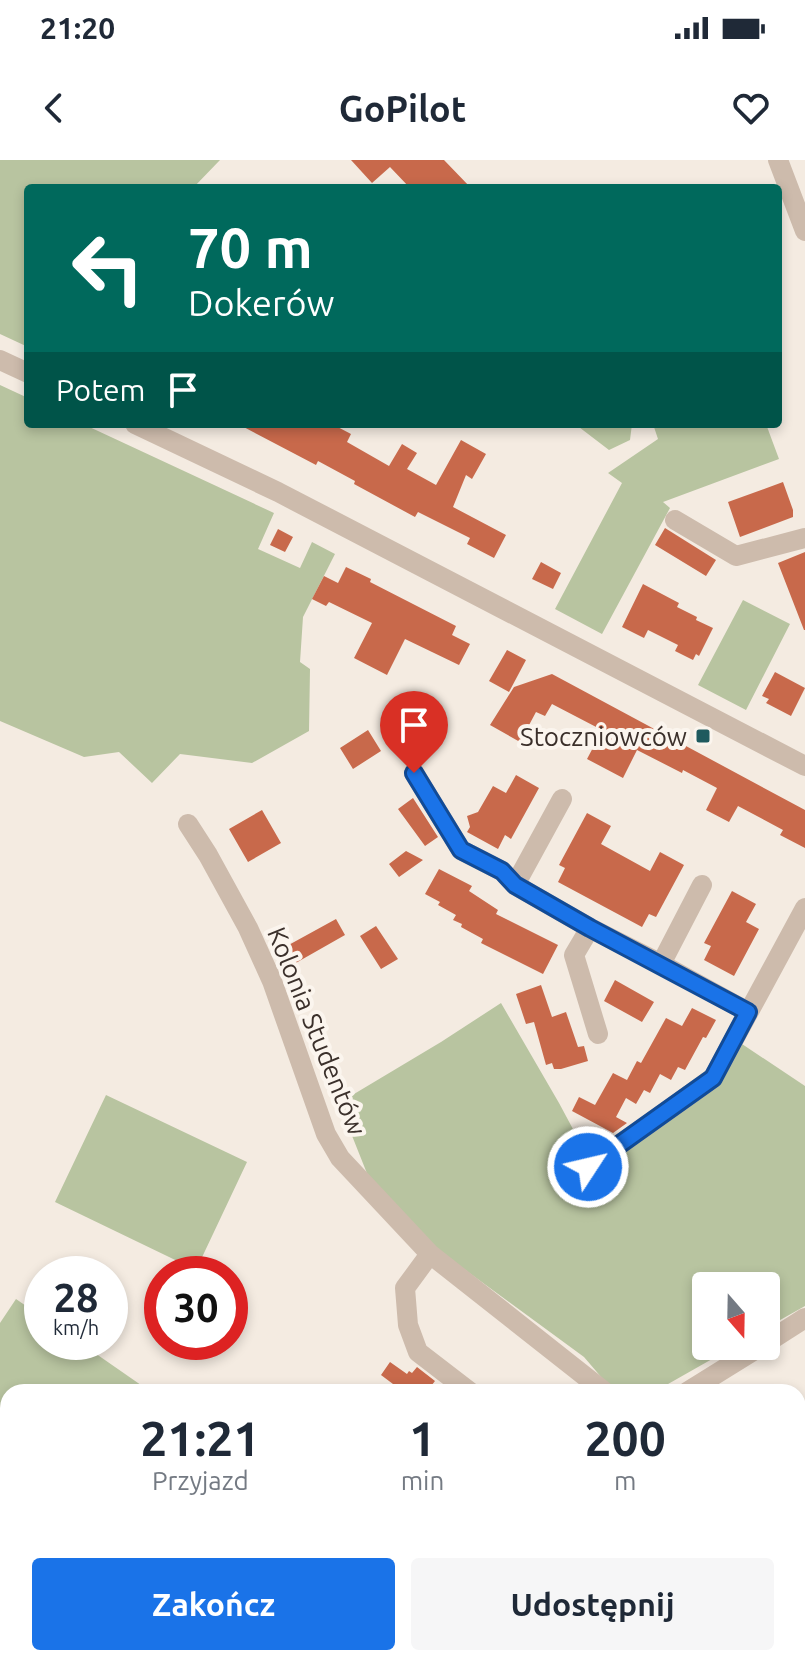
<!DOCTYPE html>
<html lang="pl">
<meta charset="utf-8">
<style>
body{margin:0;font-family:Ubuntu,sans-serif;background:#f6f6f7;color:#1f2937;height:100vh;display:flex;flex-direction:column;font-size:30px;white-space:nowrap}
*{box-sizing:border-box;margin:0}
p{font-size:26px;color:#747a83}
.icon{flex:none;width:44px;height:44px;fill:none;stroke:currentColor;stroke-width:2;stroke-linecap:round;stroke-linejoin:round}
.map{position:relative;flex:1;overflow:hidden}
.sheet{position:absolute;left:0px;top:1224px;width:806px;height:282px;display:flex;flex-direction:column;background:#fff;border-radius:24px 24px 0 0;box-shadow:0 4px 12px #0003}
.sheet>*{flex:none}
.hud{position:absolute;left:24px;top:24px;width:758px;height:244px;border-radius:8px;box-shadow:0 4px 12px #0003;background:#00695c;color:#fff;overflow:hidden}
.needle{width:52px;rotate:160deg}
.tools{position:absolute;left:692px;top:1112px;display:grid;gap:16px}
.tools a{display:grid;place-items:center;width:88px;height:88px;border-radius:8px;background:#fff;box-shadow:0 4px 12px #0003;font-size:40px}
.speed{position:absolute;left:24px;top:1096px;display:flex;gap:16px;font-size:40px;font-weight:700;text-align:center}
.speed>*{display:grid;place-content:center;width:104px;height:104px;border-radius:50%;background:#fff;box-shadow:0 4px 12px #0003;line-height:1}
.speed small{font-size:20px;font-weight:400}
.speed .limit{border:12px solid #d22;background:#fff;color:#111}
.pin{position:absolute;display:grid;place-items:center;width:68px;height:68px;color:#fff;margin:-82px -34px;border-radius:50% 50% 50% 0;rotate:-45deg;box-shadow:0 0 8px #0007}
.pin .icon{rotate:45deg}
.me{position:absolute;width:88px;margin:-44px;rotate:55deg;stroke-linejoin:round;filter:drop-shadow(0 0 6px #0008)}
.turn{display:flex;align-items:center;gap:28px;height:168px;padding:0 32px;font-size:36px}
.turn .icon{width:104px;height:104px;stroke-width:2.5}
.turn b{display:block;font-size:56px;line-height:68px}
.then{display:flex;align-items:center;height:76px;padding:0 32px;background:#0003;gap:16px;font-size:30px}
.eta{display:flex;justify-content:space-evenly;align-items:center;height:136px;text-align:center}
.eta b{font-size:48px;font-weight:700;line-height:56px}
.button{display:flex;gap:16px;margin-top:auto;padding:16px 32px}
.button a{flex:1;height:92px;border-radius:8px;background:#1a73e8;color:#fff;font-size:32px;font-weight:700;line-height:92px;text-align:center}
.button a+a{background:#f6f6f7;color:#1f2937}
.status{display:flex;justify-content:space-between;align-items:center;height:56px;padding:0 40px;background:#fff;direction:ltr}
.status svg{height:22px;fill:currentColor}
header{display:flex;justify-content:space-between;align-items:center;height:104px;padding:0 32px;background:#fff;font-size:36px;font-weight:700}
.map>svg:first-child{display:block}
.green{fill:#b8c4a0}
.building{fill:#c8694b}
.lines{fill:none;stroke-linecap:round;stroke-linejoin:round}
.minor{stroke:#cdbbac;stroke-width:20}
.route-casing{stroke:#114b97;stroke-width:20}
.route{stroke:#1a73e8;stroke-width:14}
.poi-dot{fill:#1f5a5e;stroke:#fbf5ee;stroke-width:3}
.labels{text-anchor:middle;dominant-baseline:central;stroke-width:8;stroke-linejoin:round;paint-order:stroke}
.poi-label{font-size:26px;fill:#3b302b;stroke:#fbf5ee;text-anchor:end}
.street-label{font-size:26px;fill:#3b302b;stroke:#fbf5ee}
</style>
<div class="status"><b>21:20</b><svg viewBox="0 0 49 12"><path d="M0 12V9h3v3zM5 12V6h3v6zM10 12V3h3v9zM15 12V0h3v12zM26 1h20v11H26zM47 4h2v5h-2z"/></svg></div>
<header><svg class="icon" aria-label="back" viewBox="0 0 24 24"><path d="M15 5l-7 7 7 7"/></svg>GoPilot<svg class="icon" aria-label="heart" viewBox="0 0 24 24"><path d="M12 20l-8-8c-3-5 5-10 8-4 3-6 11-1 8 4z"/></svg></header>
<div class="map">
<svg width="805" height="1505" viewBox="0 0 805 1505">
<rect width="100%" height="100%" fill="#f4ebe1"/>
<path class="green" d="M 0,0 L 220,0 L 193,28 L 28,28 L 28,187 L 0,174 Z
M 0,225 L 28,238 L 28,264 L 83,264 L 274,353 L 258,389 L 300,408 L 312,382 L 335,394 L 303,457 L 300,502 L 310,509 L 309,571 L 252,603 L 180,594 L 152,623 L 119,592 L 84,597 L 0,561 Z
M 575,264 L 632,264 L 630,280 L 609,290 Z
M 653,264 L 766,264 L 779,299 L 663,342 L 670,348 L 602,474 L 555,449 L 622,323 L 608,313 L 658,279 Z
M 743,440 L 790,464 L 746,550 L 698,525 Z
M 501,843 L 559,943 L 588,997 L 742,884 L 805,926 L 805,1146 L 766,1168 L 766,1126 L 706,1126 L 706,1186 L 735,1186 L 654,1232 L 614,1232 L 584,1197 L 408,1068 L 372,1026 L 339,943 L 441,882 Z
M 106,935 L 247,1002 L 196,1110 L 55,1042 Z
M 16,1139 L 42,1157 L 42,1182 L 79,1182 L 151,1232 L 8,1232 L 8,1352 L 0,1347 L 0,1163 Z"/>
<path class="building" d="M 351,0 L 444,0 L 471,28 L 410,28 L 390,7 L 372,23 Z
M 238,264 L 332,264 L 351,274 L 347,282 L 389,306 L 402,284 L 417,293 L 407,309 L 436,325 L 461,280 L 486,294 L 472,319 L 466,315 L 453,347 L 506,375 L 494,398 L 467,384 L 470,378 L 418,352 L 415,357 L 354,324 L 355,321 L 318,301 L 316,305 Z
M 783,322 L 793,350 L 793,357 L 740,377 L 728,342 Z
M 665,368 L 716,400 L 706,416 L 655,385 Z
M 278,369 L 293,377 L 285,392 L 270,385 Z
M 805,392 L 805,470 L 804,470 L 778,403 Z
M 541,402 L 561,413 L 553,429 L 532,419 Z
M 346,407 L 371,419 L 370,422 L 456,466 L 452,475 L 470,484 L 459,505 L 405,479 L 387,515 L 354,498 L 372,463 L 329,442 L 326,446 L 312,439 L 324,416 L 338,423 Z
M 643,424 L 679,443 L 677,447 L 697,457 L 696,460 L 713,468 L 699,496 L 696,494 L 693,500 L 675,491 L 678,485 L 648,470 L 644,478 L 622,467 Z
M 507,490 L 526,500 L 509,532 L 489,521 Z
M 775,512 L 805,528 L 791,556 L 766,543 L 769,539 L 762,536 Z
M 552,514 L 805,650 L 805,688 L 780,675 L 783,670 L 738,646 L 729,662 L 706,650 L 717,628 L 683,610 L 682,613 L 637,590 L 623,618 L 587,599 L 596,582 L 594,581 L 600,569 L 552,544 L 545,556 L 536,552 L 520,582 L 490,565 L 514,527 Z
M 368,570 L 381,591 L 353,609 L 340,588 Z
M 516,615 L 539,628 L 511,679 L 505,675 L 498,689 L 467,672 L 470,667 L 467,656 L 478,652 L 493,626 L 506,633 Z
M 413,638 L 438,677 L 425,686 L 398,649 Z
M 262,650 L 281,683 L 248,702 L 229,669 Z
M 587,653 L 611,666 L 601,684 L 650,711 L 660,692 L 684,705 L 656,757 L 649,754 L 642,767 L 558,722 L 565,708 L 559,705 Z
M 406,691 L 423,700 L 399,717 L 389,704 Z
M 439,709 L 472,726 L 469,731 L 498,750 L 496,754 L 558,785 L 543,814 L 481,783 L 483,779 L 461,767 L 462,764 L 453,760 L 456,755 L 438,745 L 440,742 L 425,734 Z
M 732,731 L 756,744 L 746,762 L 759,769 L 734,816 L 704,800 L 711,786 L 704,783 Z
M 336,759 L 345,775 L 294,804 L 285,787 Z
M 376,766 L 398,799 L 381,809 L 360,776 Z
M 615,820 L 654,842 L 642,862 L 604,841 Z
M 541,825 L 552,857 L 566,852 L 578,887 L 584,886 L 588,901 L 561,909 L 554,909 L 552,903 L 546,905 L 534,862 L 526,864 L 516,834 Z
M 692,848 L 716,860 L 706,878 L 703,877 L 685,910 L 678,907 L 671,920 L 660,914 L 650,933 L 644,930 L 636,944 L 626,938 L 616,957 L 627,963 L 613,973 L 572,951 L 579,937 L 595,945 L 613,913 L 627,920 L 637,901 L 641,903 L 666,858 L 682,866 Z
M 390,1202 L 407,1214 L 409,1211 L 412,1213 L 417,1207 L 435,1221 L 428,1230 L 431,1232 L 394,1232 L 397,1227 L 381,1215 Z"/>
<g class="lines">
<path class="minor" d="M 778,0 L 805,71
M 0,200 L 28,213
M 135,264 L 278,332 L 805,606
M 675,360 L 736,396 L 805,378
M 414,613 L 461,690 L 502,711 L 515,725 L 590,768 L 661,804 L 748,852
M 188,664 L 208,695 L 248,768 L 272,821 L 326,974 L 340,998 L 430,1094 L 605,1232
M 515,725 L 562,639
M 590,768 L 574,795 L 598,874
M 661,804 L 702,725
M 588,1007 L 713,918 L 805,748
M 430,1094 L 405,1128 L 408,1165 L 418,1192 L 470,1232
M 766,1183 L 805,1158
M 687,1232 L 761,1186
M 0,1369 L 8,1375
M 0,1438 L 8,1445
M 69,1498 L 75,1505
M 636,1498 L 636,1505
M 115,1505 L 123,1498
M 291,1505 L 296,1498"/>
</g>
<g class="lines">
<g class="route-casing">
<path id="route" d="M 414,613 L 461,690 L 502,711 L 515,725 L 590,768 L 748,852 L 713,918 L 588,1007"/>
</g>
<use href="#route" class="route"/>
</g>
<rect class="poi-dot" x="695" y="568" width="16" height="16" rx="4"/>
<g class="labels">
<g class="poi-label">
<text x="687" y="576">Stoczniowców</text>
</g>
<g class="street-label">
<text transform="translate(317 871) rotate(68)">Kolonia Studentów</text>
</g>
</g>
</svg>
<div class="tools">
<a><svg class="needle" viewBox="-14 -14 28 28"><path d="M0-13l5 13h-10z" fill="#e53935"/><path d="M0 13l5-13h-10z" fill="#747a83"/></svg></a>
</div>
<div class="speed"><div>28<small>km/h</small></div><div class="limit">30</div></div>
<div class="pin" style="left:414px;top:613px;background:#d93025"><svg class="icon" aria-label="arrive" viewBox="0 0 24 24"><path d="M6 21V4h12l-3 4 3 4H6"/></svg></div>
<svg class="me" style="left:588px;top:1007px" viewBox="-20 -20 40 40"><circle r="17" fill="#1a73e8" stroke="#fff" stroke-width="3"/><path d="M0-11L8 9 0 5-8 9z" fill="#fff"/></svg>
<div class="hud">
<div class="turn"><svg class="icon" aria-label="left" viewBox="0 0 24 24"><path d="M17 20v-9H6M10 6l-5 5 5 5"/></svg><div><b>70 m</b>Dokerów</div></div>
<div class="then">Potem<svg class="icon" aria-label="arrive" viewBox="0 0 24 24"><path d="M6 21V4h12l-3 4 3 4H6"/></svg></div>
</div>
<section class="sheet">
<div class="eta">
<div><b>21:21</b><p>Przyjazd</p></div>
<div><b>1</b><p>min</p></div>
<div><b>200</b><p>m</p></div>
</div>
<div class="button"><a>Zakończ</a><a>Udostępnij</a></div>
</section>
</div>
